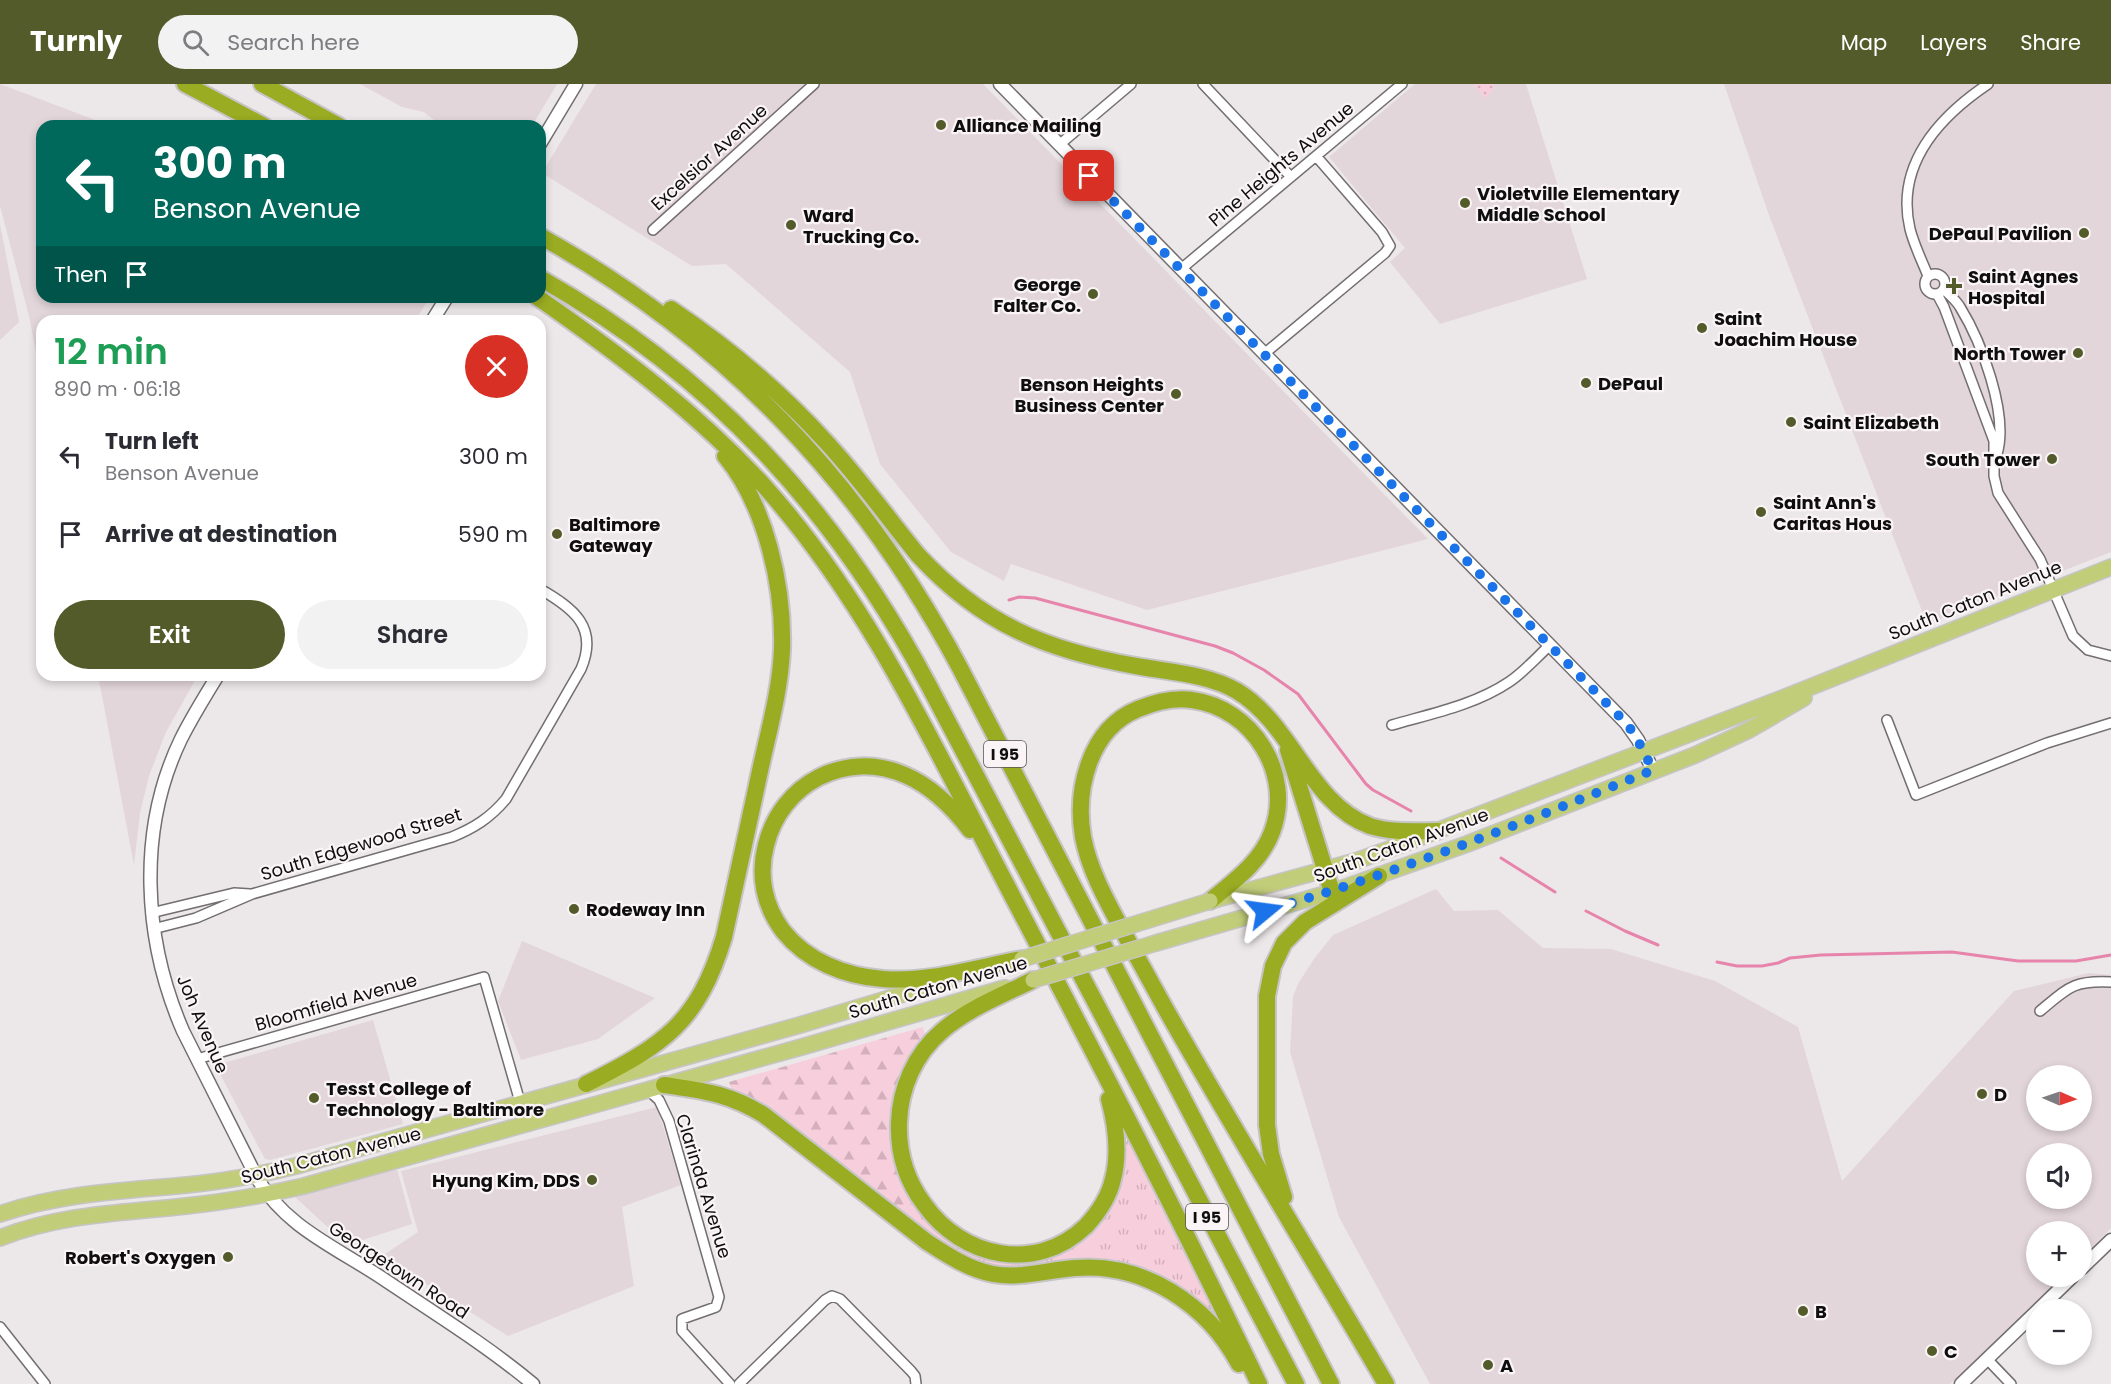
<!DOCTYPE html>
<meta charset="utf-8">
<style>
body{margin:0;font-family:Poppins,sans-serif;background:#f2f2f3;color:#2b2b33;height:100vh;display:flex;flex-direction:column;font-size:22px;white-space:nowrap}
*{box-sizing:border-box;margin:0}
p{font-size:20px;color:#7c7c81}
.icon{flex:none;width:33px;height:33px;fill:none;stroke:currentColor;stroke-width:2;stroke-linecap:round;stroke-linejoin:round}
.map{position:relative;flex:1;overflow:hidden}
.details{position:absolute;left:36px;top:231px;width:510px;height:366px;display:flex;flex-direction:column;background:#fff;border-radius:18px;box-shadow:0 3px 9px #0003}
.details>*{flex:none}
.guide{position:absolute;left:36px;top:36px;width:510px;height:183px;border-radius:18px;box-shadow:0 3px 9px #0003;background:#00695c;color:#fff;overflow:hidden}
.needle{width:39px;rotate:92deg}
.controls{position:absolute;left:2026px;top:981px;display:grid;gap:12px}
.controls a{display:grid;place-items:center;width:66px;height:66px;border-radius:50%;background:#fff;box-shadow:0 3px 9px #0003;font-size:30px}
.pin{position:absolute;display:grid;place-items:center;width:51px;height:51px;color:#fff;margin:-26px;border-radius:12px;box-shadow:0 3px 9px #0006}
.me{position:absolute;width:66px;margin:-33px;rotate:74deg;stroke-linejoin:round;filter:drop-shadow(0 0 4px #0008)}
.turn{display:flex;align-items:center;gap:21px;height:126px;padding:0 18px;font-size:27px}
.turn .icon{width:78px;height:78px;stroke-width:2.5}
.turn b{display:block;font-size:42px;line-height:51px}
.then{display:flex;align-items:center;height:57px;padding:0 18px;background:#0003;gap:12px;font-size:22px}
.round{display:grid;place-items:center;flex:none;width:63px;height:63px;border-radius:32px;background:#f2f2f3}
.overview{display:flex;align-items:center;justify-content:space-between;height:102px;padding:0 18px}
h1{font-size:36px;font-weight:600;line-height:45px;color:#1e9e55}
.cta{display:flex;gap:12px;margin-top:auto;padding:12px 18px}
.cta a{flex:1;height:69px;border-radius:36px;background:#535b2a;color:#fff;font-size:24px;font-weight:600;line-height:69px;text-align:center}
.cta a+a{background:#f2f2f3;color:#2b2b33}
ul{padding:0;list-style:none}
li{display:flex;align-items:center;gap:18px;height:78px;padding:0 18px}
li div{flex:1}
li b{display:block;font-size:22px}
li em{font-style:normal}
header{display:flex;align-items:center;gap:36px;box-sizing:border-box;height:84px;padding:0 30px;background:#535b2a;color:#fff}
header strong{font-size:28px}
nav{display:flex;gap:33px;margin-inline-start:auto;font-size:21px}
.search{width:420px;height:54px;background:#f2f2f3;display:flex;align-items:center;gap:15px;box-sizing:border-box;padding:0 21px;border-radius:33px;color:#7c7c81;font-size:22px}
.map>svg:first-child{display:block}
.built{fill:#e3d6da;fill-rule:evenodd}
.grass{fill:url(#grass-tufts)}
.forest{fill:url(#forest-firs)}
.park{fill:url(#park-dots)}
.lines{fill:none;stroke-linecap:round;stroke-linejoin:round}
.stream{stroke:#e784ab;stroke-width:3}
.minor-casing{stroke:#736e70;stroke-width:12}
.tertiary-casing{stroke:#736e70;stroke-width:15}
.primary-casing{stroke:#c5c5c5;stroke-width:18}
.motorway-casing{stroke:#c5c5c5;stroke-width:20}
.minor{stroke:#fff;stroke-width:9}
.tertiary{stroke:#fff;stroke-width:12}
.primary{stroke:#c2cd7a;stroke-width:15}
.motorway{stroke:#9aac22;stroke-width:16}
.primary-bridge-casing{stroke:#c5c5c5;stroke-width:18;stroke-linecap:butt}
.primary-bridge{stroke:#c2cd7a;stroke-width:15}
.route{stroke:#1a73e8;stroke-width:10;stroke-dasharray:0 18}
.poi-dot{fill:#535b2a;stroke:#faf4f6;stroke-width:2}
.labels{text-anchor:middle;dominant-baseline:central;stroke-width:4.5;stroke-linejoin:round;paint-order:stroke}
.shield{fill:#faf4f6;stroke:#565354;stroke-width:1.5}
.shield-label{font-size:16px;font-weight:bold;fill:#0f0e0e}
.poi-label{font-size:18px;font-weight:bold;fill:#0f0e0e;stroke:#faf4f6;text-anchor:start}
.street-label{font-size:18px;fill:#0f0e0e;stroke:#faf4f6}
</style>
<header>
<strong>Turnly</strong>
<div class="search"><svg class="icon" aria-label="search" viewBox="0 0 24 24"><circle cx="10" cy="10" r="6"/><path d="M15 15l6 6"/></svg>Search here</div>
<nav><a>Map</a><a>Layers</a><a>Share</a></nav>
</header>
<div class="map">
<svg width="2111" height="1300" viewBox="0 0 2111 1300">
<defs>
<pattern id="grass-tufts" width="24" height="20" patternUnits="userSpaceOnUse" patternTransform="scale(1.5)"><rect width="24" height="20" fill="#f7cedc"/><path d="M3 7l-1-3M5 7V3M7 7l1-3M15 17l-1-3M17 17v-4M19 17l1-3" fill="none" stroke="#d3b0bc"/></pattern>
<pattern id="forest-firs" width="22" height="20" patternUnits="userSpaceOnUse" patternTransform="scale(1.5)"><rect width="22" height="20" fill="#f7cedc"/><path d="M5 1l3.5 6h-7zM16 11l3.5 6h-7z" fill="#d3b0bc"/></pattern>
<pattern id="park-dots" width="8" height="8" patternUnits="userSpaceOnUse" patternTransform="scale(1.5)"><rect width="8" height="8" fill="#f7cedc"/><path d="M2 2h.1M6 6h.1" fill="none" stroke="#d3b0bc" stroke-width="1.8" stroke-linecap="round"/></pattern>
</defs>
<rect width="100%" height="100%" fill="#ece7e9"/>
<path class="built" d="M 0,0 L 111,42 L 42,42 L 42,213 L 430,213 L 415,237 L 42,237 L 42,299 L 29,232 L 0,122 Z
M 360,0 L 557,0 L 532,42 L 441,42 L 424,28 L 402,23 Z
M 596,0 L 983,0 L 1428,455 L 1147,526 L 1011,480 L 1004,497 L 951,468 L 880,380 L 850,288 L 726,180 L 692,182 L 542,89 Z
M 1415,0 L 1526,0 L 1587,195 L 1440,240 L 1390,178 L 1405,164 L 1329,73 Z
M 1724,0 L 2111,0 L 2111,468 L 1927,540 L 1770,134 Z
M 0,140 L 19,238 L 0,256 Z
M 98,591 L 198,591 L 166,648 L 149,692 L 140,729 L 134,781 Z
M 1436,805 L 1454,827 L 1498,826 L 1543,864 L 1611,865 L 1715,897 L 1798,943 L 1842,1097 L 2014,907 L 2089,889 L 2111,891 L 2111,1144 L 2082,1173 L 2082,1148 L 2037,1148 L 2037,1192 L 2062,1193 L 1950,1300 L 1430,1300 L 1339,1133 L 1290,968 L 1293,913 L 1298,900 L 1314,875 L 1333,851 ZM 2037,992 L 2082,992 L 2082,1036 L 2037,1036 ZM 2037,1070 L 2082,1070 L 2082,1114 L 2037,1114 Z
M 522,857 L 655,914 L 598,955 L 521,976 L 498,917 Z
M 373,936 L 403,1040 L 270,1076 L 265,1075 L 219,988 L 219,984 L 224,979 Z
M 657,1023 L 681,1101 L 622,1123 L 634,1202 L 508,1252 L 382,1172 L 418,1148 L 401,1087 Z
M 397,1085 L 412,1140 L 347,1161 L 295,1113 Z"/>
<path class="grass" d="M 1129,1054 L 1218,1235 L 1188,1210 L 1159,1194 L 1007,1186 L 978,1179 L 955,1169 L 899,1127 L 913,1118 L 927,1137 L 951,1158 L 974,1170 L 1061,1168 L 1076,1160 L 1093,1145 L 1114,1118 L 1122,1099 L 1125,1059 Z"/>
<path class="forest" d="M 923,943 L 925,951 C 918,960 909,970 904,981 C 883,1029 887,1073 913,1118 L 899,1127 L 732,1007 L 729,998 Z"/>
<path class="park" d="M 1473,0 L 1494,0 L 1495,4 L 1485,14 Z"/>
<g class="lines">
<path class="stream" d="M 1009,516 L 1019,513 L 1035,514 L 1215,562 L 1233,569 L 1264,586 L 1298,610 L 1366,700 L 1373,706 L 1411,727
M 1501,774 L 1555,808
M 1586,827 L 1625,847 L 1658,861
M 1717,878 L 1737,882 L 1762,882 L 1778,879 L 1790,874 L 1821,871 L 1952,868 L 2018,877 L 2076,877 L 2111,871"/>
<g class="minor-casing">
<path id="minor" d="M 1203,0 L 1291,93
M 1059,61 L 1131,0
M 653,146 L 814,0
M 1181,185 L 1402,0
M1925 200a10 10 0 1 1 20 0a10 10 0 1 1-20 0Z
M 1928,192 C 1922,177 1914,161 1910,145 C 1895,81 1939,33 1988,0
M 1944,205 C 1949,211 1956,216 1960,223 C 1981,257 2009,330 1997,370
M 1937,210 L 1944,223 L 1994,357 L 1994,392 L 1998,409 L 2040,475 L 2073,552 L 2088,566 L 2111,572
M 1264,270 L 1385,169 L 1390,162 L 1382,148 L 1316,72
M 1887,636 L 1916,711 L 2047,659 L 2111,639
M 1392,641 C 1430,630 1475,621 1509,598 C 1524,588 1536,574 1550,561
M 151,829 L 234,809 L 250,810
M 153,845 L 196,834 L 252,810 L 452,753 C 474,744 490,734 506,715 L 581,585 C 599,543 573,524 540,505
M 2040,927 C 2068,904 2073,896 2111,898
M 197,975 L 484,893 L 520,1018
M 648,1006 L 659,1016 L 669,1037 L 719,1213 L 716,1223 L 682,1235 L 682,1247 L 730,1300
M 0,1243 L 45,1300
M 1987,1275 L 2011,1300
M 739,1300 L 825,1216 L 832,1212 L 840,1215 L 911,1287 L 915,1292 L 916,1300"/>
</g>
<g class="tertiary-casing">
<path id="tertiary" d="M 1000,0 L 1626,639 L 1638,656 L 1653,686
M 540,60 L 576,0
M 432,237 L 447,213
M 218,591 C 205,612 192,633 181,655 C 137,746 143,855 183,947 L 256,1092 C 283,1141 333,1162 379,1192 C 431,1227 485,1260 533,1300
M 2082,1184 L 2111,1156
M 2038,1226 L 2073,1192
M 1961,1300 L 2037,1227"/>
</g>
<g class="primary-casing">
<path id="primary" d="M 1210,817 L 1356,777 L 1395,763 L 1783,614 L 2111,483
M 1156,859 L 1332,808 L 1467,760 L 1695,671 L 1749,646 L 1804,614
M 0,1130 C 61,1109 123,1107 187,1101 C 224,1097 260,1091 296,1082 L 800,941 L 950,896
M 0,1154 C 60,1130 123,1129 186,1122 C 226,1118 265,1111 304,1102 L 805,962 L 1005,904"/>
</g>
<g class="motorway-casing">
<path id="motorway" d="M 185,0 L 264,42
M 262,0 L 339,42
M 540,152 C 725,255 861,398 960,584 L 1331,1300
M 540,194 C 713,292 835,426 928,600 L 1296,1300
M 537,213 C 619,270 699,330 766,404 C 869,520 933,660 1004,796 C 1091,963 1178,1130 1259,1300
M 671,225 C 729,264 781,308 828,360 C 860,395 888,434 918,471 C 982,540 1045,566 1136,582 C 1169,588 1208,590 1237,607 C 1292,640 1310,720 1370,742 C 1392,749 1415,747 1438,747
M 1288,666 L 1332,808
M 970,746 C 953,724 931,702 905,691 C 845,665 781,700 766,761 C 758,791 764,822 783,847 C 807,877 844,892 883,895 C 927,899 979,883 1022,875
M 1210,817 C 1234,797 1261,778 1272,748 C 1294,690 1253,624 1192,616 C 1173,613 1155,618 1138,625 C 1089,645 1075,706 1083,753 C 1089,784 1104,812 1119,840 C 1134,867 1149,895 1164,922 C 1236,1050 1313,1174 1386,1300
M 1033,896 C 1003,911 967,925 942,947 C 915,970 900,1004 899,1039 C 898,1069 906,1096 924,1120 C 962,1174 1036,1190 1086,1142 C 1098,1129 1109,1113 1113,1095 C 1120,1068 1116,1041 1109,1015
M 586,1000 C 664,961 698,939 724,853 C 735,802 746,751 757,701 C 766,656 780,611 782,566 C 784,502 766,422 725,372
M 664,1001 C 704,1007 728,1009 764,1031 L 927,1158 C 947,1171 968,1185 993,1190 C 1021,1195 1047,1186 1075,1184 C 1144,1178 1208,1221 1239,1280
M 1284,1113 L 1271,1070 L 1267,1041 L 1267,912 L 1273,882 L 1284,859 L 1305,838 L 1379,792"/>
</g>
<use href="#minor" class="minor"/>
<use href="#tertiary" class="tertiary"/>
<use href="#primary" class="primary"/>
<use href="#motorway" class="motorway"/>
<g class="primary-bridge-casing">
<path id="primary-bridge" d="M 1022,875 L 1210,817
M 1033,896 L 1156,859"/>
</g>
<use href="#primary-bridge" class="primary-bridge"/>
</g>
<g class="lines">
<path class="route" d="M 1089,92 L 1626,639 L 1635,651 L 1653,686 C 1525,738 1397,789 1265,827"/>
</g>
<g class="poi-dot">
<circle cx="941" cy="41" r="6"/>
<circle cx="1465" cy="119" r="6"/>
<circle cx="791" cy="141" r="6"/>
<circle cx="2084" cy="149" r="6"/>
<path d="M1951 193h6v6h6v6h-6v6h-6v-6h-6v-6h6z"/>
<circle cx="1093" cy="210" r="6"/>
<circle cx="1702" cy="244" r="6"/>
<circle cx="2078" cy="269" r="6"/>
<circle cx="1586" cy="299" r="6"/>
<circle cx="1176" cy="310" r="6"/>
<circle cx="1791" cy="338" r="6"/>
<circle cx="2052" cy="375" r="6"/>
<circle cx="1761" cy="428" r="6"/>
<circle cx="557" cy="450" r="6"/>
<circle cx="574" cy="825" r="6"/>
<circle cx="1982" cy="1010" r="6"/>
<circle cx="314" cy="1014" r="6"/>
<circle cx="592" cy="1096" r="6"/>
<circle cx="228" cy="1173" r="6"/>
<circle cx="1803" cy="1227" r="6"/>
<circle cx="1932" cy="1267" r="6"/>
<circle cx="1488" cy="1281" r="6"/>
</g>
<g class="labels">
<g class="shield">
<rect x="984" y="657" width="42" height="26" rx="4.5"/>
<rect x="1186" y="1120" width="42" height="26" rx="4.5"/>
</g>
<g class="shield-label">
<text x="1005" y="670">I 95</text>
<text x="1207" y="1133">I 95</text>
</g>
<g class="poi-label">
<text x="953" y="41">Alliance Mailing</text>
<text x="1477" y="109">Violetville Elementary<tspan x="1477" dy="21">Middle School</tspan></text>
<text x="803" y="131">Ward<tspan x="803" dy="21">Trucking Co.</tspan></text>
<text x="2072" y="149" text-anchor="end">DePaul Pavilion</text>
<text x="1968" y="192">Saint Agnes<tspan x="1968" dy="21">Hospital</tspan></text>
<text x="1081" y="200" text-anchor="end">George<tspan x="1081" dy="21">Falter Co.</tspan></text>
<text x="1714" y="234">Saint<tspan x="1714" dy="21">Joachim House</tspan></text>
<text x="2066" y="269" text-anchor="end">North Tower</text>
<text x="1598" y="299">DePaul</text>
<text x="1164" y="300" text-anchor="end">Benson Heights<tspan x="1164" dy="21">Business Center</tspan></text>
<text x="1803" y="338">Saint Elizabeth</text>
<text x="2040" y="375" text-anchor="end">South Tower</text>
<text x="1773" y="418">Saint Ann's<tspan x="1773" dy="21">Caritas Hous</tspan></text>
<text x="569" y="440">Baltimore<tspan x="569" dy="21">Gateway</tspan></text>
<text x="586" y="825">Rodeway Inn</text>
<text x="326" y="1004">Tesst College of<tspan x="326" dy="21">Technology - Baltimore</tspan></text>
<text x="1994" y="1010">D</text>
<text x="580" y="1096" text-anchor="end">Hyung Kim, DDS</text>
<text x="216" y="1173" text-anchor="end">Robert's Oxygen</text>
<text x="1815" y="1227">B</text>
<text x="1944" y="1267">C</text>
<text x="1500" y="1281">A</text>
</g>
<g class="street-label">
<text transform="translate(709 73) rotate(-42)">Excelsior Avenue</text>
<text transform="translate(1281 80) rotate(-40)">Pine Heights Avenue</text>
<text transform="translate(1975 516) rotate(-22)">South Caton Avenue</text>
<text transform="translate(361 760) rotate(-17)">South Edgewood Street</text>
<text transform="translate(1401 761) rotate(-20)">South Caton Avenue</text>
<text transform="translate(938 903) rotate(-16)">South Caton Avenue</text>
<text transform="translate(336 918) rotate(-16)">Bloomfield Avenue</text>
<text transform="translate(203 940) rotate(67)">Joh Avenue</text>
<text transform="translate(331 1071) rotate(-14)">South Caton Avenue</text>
<text transform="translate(704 1102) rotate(73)">Clarinda Avenue</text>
<text transform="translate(399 1186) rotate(33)">Georgetown Road</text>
</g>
</g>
</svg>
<div class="controls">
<a><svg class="needle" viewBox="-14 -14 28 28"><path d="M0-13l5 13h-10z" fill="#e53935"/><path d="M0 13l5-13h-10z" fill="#7c7c81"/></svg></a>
<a><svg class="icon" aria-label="sound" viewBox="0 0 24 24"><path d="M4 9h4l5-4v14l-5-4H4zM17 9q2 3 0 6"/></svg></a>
<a>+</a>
<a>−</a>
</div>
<div class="pin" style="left:1089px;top:92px;background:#d93025"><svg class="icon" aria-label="arrive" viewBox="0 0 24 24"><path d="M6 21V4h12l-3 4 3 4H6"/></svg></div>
<svg class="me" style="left:1265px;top:827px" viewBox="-20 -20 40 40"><path d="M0-17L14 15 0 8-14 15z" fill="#1a73e8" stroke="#fff" stroke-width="4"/></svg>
<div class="guide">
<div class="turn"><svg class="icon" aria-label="left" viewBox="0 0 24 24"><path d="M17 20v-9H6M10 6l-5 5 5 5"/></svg><div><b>300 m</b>Benson Avenue</div></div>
<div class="then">Then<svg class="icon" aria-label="arrive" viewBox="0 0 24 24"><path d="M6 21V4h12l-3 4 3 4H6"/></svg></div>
</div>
<section class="details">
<div class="overview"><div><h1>12 min</h1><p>890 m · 06:18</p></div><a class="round" style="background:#d93025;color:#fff"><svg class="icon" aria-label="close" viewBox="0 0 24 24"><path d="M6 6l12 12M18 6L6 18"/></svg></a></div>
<ul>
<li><svg class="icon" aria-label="left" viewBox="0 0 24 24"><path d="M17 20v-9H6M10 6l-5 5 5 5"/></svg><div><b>Turn left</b><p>Benson Avenue</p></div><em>300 m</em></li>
<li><svg class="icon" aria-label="arrive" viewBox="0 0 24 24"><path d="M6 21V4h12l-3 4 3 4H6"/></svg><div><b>Arrive at destination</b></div><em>590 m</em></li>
</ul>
<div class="cta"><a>Exit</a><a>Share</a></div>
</section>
</div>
